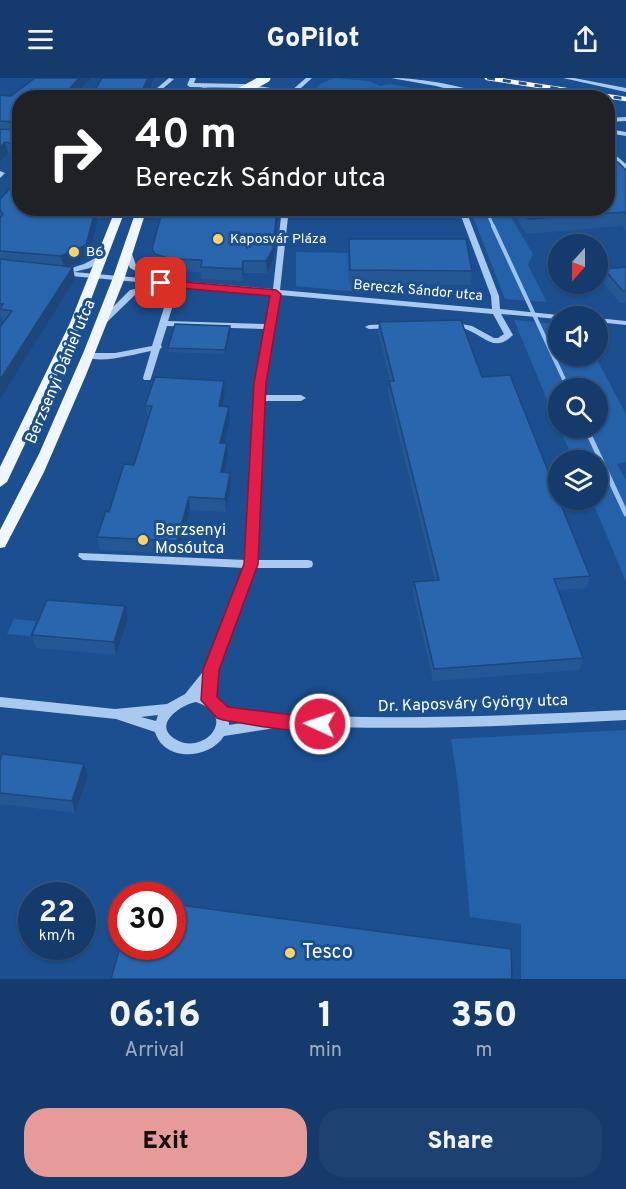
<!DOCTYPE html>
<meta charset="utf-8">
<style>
body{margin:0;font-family:Overpass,sans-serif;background:#1d4271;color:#f1f3f6;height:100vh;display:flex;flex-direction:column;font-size:22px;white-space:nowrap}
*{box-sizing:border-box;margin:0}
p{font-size:20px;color:#9dadc1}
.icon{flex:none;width:33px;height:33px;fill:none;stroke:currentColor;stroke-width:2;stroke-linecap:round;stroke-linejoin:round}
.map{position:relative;height:901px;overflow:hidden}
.details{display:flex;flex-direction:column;background:#143b6b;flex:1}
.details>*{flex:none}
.guide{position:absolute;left:12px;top:12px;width:603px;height:126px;border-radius:24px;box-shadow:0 2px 4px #0004,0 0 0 2px #33557e;background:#202124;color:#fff;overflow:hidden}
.needle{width:39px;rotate:201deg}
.buttons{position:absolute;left:548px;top:156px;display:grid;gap:12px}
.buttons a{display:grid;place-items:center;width:60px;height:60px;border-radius:50%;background:#143b6b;box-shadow:0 2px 4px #0004,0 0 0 2px #33557e;font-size:30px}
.speed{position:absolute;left:18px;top:804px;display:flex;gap:12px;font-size:30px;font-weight:700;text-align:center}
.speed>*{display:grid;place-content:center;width:78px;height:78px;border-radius:50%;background:#143b6b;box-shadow:0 2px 4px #0004,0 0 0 2px #33557e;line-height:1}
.speed small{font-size:15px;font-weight:400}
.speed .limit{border:9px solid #d22;background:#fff;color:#111}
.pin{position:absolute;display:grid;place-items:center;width:51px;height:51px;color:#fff;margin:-26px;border-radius:12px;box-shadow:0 3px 9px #0006}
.me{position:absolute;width:66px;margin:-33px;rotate:273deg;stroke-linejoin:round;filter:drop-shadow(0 0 4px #0008)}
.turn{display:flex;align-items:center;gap:21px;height:126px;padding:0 24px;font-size:27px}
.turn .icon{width:78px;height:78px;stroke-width:2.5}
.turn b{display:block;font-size:42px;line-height:51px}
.eta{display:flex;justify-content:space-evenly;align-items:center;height:102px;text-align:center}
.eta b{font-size:36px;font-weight:800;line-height:42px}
.cta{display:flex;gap:12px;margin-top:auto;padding:12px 24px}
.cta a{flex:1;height:69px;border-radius:24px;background:#e69b98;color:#111;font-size:24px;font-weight:800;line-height:69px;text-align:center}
.cta a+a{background:#1d4271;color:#f1f3f6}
header{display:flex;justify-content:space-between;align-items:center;height:78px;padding:0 24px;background:#143b6b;font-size:27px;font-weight:800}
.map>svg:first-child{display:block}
.green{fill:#2461a8}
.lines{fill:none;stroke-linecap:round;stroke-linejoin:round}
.stream-far2{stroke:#9cc4f0;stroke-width:3}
.stream-far1{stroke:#9cc4f0;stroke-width:4}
.stream{stroke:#9cc4f0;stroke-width:5}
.minor{fill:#a9c9ee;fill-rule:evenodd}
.major{fill:#f0f6ff;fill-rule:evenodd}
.rail-casing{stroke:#fff;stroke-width:4.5}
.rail{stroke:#1b4f8f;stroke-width:3;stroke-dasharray:8;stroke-linecap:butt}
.major-bridge{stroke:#f0f6ff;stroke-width:9}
.wall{fill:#245895}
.shaded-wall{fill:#1d4779}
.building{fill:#2a66ad;stroke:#1d4779;stroke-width:1.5}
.route{fill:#e11d48;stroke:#92132f;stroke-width:1.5}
.poi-dot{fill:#ffd166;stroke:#1b4f8f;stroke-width:2}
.labels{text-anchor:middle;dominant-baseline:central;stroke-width:6;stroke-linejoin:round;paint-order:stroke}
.far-poi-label{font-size:14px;fill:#fff;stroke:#1b4f8f;text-anchor:start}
.far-street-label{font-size:14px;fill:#fff;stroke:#1b4f8f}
.street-label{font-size:16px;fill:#fff;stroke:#1b4f8f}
.poi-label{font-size:16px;fill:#fff;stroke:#1b4f8f;text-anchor:start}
.near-poi-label{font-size:20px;fill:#fff;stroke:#1b4f8f;text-anchor:start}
</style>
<header><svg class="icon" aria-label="menu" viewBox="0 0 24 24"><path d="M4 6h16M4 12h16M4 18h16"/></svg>GoPilot<svg class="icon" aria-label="share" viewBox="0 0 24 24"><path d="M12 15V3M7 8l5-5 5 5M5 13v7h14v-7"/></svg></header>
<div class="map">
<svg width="626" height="901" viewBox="0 0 626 901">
<rect width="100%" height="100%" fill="#1b4f8f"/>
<path class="green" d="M 334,0 L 369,3 L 380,8 L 390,6 L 449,17 L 450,19 L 306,19 L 322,5 Z
M 470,131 L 506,131 L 533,176 L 528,187 L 547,224 L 505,221 Z
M 296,174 L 348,175 L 349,206 L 383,207 L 378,216 L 296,208 Z
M 514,242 L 558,246 L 558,278 L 595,278 L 626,336 L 626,384 L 617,386 L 626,402 L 626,504 L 592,422 L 597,422 L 597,382 L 574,382 L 559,350 L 597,350 L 597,310 L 558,310 L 558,348 Z
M 14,541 L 36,543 L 30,558 L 7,556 Z
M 626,652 L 626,901 L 521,901 L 521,846 L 470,839 L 458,707 L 451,661 Z"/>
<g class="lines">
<path class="stream-far2" d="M 485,130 L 494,150"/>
<path class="stream-far1" d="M 493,148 L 568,310"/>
<path class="stream" d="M 586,350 L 626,436"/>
<path class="minor" d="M 169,0 L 174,1 L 160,13 L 157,20 L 151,20 L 156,11 Z
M 190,0 L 196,0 L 194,5 L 243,6 L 291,13 L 306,0 L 312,0 L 290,20 L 286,18 L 288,16 L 243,10 L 190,9 L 187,7 Z
M 391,0 C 422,0 466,8 495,20 L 483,20 L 436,8 Z
M 563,0 L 574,0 L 626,10 L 626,14 Z
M 205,9 L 207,10 L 207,12 L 177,20 L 164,20 Z
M 626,39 L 626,43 L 608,44 L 608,40 Z
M 608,51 L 626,54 L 626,58 L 608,55 Z
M 608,71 L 626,86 L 626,92 L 608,76 Z
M 0,93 L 5,95 L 0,100 Z
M 282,130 L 289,130 L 280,212 L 492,231 L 491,218 L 458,130 L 465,130 L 499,218 L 500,231 L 558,237 L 562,238 L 558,238 L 558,241 L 501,236 L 513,257 C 495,275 485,259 468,252 C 462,249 455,249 448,248 L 447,246 L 451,244 L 472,248 L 494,260 L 498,260 L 504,256 L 493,236 L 280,217 L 264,305 L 264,317 L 301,317 L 306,320 L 301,323 L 264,323 L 257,482 L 308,482 L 312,483 L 313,486 L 312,489 L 308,490 L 255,490 L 217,592 L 215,620 L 226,631 C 360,645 492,638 626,632 L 626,642 C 509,648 392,654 275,646 L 273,650 L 269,651 L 224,658 C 209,682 164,684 155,654 L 116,641 L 0,629 L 0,619 L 115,631 L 167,626 L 185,616 L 206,590 L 244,490 L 83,482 L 78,478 L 79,475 L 246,482 L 256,305 L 265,251 L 167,248 L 161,267 L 162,269 L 160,271 L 151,300 L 150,302 L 144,302 L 143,300 L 151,273 C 134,276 99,287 85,278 L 89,275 L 115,275 L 152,268 L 171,207 L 60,197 L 56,195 L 84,186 L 103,176 L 107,178 L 106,180 L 90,190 L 74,194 L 152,201 L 130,190 L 124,176 L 128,174 L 132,176 L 136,187 L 164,202 L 273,211 ZM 179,208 L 272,216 L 266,246 L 168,243 ZM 196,624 C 240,638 203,679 175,661 C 152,647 180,627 196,624 ZM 158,637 L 156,643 L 141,639 ZM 229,642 L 248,644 L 229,647 Z
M 156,207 L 160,209 L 159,211 L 136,216 L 106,245 L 100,245 L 99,243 L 130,212 Z
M 597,240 L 626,243 L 626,247 L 597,244 Z
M 393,246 L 397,248 L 396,250 L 369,251 L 365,249 L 369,247 Z"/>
<path class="major" d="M 116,130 L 126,130 L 82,245 L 7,404 L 0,409 L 0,389 L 70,245 Z
M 137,130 L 147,130 L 124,202 L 86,297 L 44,394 L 5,469 L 0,470 L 0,452 L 39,376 L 84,273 L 112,202 Z"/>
<g class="rail-casing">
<path id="rail" d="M 487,0 L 626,21"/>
</g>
<use href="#rail" class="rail"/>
<path class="major-bridge" d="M 230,20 L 266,0"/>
</g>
<path class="wall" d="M 26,0 L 91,0 L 20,20 L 20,77 L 8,75 L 0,84 L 0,17 L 11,18 L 33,1 Z
M 626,92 L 626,153 L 622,148 L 526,156 L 514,136 L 515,130 L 608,130 Z
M 0,121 L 20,130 L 104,130 L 101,141 L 98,141 L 88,179 L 68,188 L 75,201 L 3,244 L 2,239 L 0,239 Z
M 163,130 L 278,130 L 273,183 L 267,195 L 244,195 L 243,203 L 202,201 L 201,194 L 172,193 L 157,188 L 154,183 L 152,171 Z
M 349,161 L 472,193 L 471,207 L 349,206 Z
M 626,189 L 626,225 L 620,225 L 602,203 L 604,191 Z
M 379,244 L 482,299 L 590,498 L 587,510 L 558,512 L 583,580 L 579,592 L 433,603 L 413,516 L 414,504 L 435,503 L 388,314 L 389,303 L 390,303 L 378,255 Z
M 231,252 L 225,276 L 168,274 L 168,270 Z
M 224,303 L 225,316 L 223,328 L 229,329 L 230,341 L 224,365 L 227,365 L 228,378 L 225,395 L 231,408 L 226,434 L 190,432 L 178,476 L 100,472 L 97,459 L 134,387 L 148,340 L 145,328 Z
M 128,541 L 116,577 L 36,570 L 32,557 Z
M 0,682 L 88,698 L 75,735 L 0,726 Z"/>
<path class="shaded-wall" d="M 79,0 L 91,0 L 72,20 L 61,20 Z
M 148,0 L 154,0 L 145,20 L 139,20 Z
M 5,64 L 8,75 L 0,84 L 0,70 Z
M 96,130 L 98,141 L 88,179 L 64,191 L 61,178 Z
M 99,130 L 104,130 L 101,141 Z
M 277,130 L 278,130 L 278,136 L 273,183 L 267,195 L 266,183 Z
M 243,183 L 244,195 L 243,203 L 242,191 Z
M 73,189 L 75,201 L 0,321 L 0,302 Z
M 230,248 L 231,252 L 225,276 L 225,272 Z
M 224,303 L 225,316 L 220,341 L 219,328 Z
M 229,329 L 230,341 L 222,378 L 220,365 Z
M 227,365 L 228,378 L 222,407 L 221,394 Z
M 230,395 L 231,408 L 226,434 L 225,421 Z
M 189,419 L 190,432 L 178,476 L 177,463 Z
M 125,528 L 128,541 L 116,577 L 114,564 Z
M 84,686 L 88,698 L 75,735 L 72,723 Z"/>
<path class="building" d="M 35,0 L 79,0 L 61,20 L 20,20 L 20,67 L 5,64 L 0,70 L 0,51 L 19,52 L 18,44 L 0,43 L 0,17 L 11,18 Z
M 102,0 L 148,0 L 139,20 L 90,20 Z
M 608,84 L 618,84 L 626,92 L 626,135 L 625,134 L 528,141 L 522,130 L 608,130 Z
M 20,100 L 20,130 L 96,130 L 86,167 L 61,178 L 0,173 L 0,140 L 3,136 L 0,132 L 0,121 Z
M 163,130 L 277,130 L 273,171 L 266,183 L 243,183 L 242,191 L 201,189 L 202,182 L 171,181 L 155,176 L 152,171 Z
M 349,161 L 466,161 L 472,193 L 350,192 Z
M 0,181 L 73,189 L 0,302 L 0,249 L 12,233 L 0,231 L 3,226 L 0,226 Z
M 626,189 L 626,213 L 623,213 L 604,191 Z
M 461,242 L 482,299 L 510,297 L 558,418 L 558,422 L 559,422 L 590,498 L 554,501 L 583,580 L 434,591 L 414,504 L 439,502 L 389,303 L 394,303 L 379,244 Z
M 175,246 L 230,248 L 225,272 L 168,270 Z
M 155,299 L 224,303 L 219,328 L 229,329 L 220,365 L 227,365 L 221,394 L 230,395 L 225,421 L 189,419 L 177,463 L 97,459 L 106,433 L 109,434 L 124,386 L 134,387 L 152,328 L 145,328 Z
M 47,522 L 125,528 L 114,564 L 32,557 Z
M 2,676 L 84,686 L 72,723 L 0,715 L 0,682 Z
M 172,826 L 511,871 L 512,901 L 111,901 L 122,862 L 122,868 L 172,868 Z"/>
<path class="route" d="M 161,202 L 276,212 L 281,216 L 266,305 L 258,486 L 219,592 L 217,619 L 228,629 L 326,641 L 329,646 L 326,650 C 304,658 248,646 223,642 L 217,640 L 201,622 L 203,592 L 244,486 L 254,305 L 270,218 L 157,208 L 157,203 Z"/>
<g class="poi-dot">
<circle cx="218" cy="161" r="6"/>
<circle cx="74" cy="174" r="6"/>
<circle cx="143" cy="462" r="6"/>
<circle cx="290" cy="875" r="6"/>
</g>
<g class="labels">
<g class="far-poi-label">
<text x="230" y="161">Kaposvár Pláza</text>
<text x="86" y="174">B6</text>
</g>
<g class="far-street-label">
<text transform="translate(418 213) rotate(5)">Bereczk Sándor utca</text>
</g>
<g class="street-label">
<text transform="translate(61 294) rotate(-67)">Berzsenyi Dániel utca</text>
<text transform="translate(473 626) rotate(-2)">Dr. Kaposváry György utca</text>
</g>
<g class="poi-label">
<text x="155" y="453">Berzsenyi<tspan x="155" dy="18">Mosóutca</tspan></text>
</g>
<g class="near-poi-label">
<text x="302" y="875">Tesco</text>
</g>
</g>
</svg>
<div class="buttons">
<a><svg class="needle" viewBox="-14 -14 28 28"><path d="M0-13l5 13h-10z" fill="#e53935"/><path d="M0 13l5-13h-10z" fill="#9dadc1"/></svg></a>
<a><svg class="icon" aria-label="sound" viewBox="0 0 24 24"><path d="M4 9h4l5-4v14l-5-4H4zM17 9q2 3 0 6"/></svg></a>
<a><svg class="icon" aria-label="search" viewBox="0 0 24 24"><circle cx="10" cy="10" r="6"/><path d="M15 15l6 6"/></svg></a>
<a><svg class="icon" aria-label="layers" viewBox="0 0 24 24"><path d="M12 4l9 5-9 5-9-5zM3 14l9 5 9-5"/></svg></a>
</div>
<div class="speed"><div>22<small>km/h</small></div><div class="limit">30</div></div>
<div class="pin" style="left:161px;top:205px;background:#d93025"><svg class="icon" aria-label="arrive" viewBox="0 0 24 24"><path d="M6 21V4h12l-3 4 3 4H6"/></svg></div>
<svg class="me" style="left:320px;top:646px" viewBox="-20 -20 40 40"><circle r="17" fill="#e11d48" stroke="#fff" stroke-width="3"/><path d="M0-11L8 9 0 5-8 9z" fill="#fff"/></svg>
<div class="guide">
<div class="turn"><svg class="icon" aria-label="right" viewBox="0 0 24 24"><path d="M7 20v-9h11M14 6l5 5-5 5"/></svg><div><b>40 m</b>Bereczk Sándor utca</div></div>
</div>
</div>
<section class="details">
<div class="eta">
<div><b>06:16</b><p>Arrival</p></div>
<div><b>1</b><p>min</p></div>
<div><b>350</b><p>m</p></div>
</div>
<div class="cta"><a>Exit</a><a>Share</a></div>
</section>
